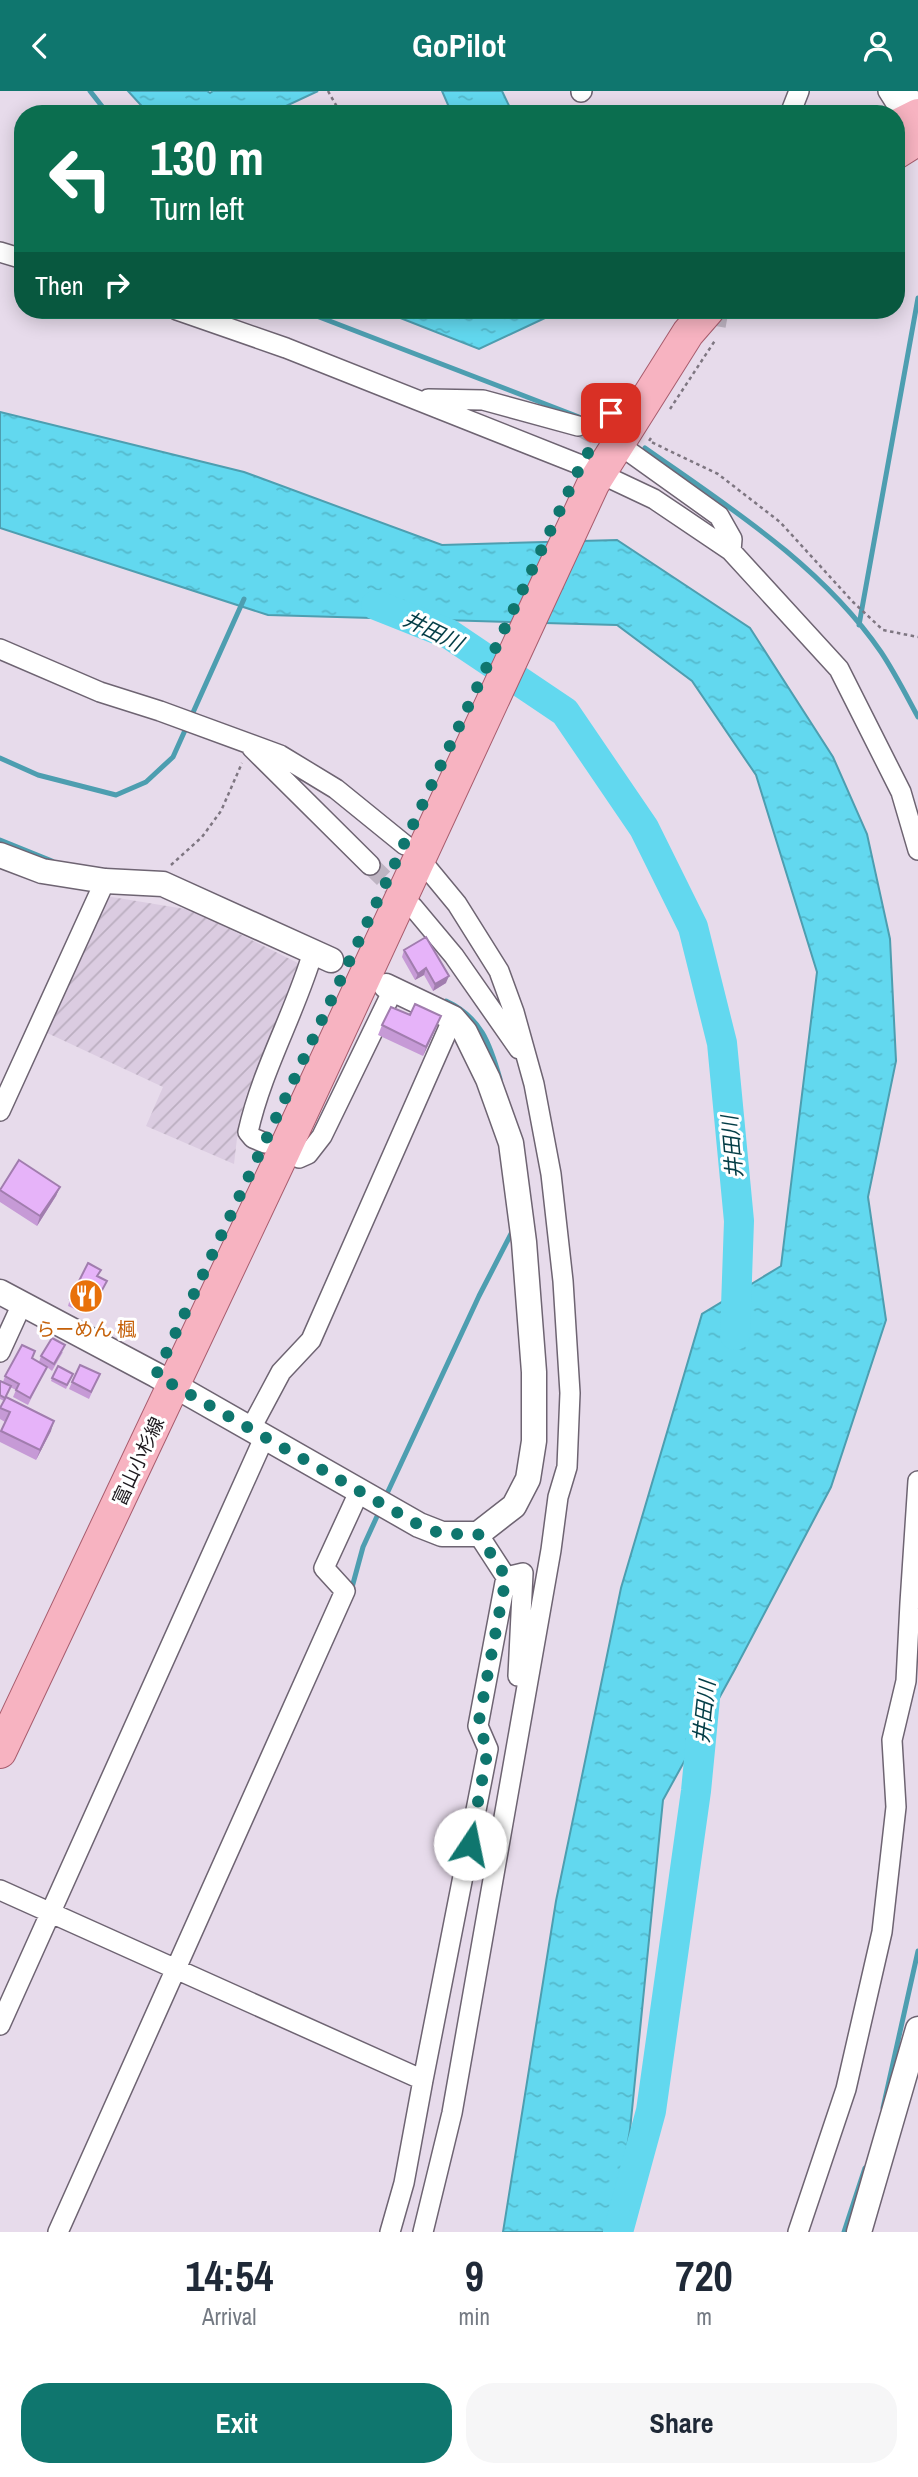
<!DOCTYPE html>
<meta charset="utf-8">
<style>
body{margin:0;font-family:"Archivo Narrow","Noto Sans JP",sans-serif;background:#f6f6f7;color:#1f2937;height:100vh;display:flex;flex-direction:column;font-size:26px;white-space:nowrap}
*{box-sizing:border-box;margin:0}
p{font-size:23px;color:#747a83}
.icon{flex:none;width:38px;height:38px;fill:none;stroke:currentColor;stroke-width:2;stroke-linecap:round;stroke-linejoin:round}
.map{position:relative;height:2141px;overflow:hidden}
.side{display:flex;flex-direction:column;background:#fff;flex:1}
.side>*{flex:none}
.top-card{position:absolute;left:14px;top:14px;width:891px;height:214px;border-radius:28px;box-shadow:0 4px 18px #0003;background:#0b6e4f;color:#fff;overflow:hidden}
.pin{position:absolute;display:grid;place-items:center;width:60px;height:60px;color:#fff;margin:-30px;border-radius:14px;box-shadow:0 4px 10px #0006}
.me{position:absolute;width:77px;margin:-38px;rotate:11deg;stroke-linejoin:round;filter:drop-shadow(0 0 5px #0008)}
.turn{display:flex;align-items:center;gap:24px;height:147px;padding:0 21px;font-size:32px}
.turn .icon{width:91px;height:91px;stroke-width:2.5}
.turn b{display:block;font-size:49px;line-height:60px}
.then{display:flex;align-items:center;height:66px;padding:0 21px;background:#0003;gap:14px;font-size:26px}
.eta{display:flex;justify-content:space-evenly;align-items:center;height:119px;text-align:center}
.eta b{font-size:42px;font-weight:700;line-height:49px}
.primary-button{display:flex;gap:14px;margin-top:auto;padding:14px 21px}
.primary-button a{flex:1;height:80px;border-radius:28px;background:#0f766e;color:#fff;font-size:28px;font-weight:700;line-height:80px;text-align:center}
.primary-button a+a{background:#f6f6f7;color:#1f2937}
header{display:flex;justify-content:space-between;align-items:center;height:91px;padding:0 21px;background:#0f766e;color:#fff;font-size:32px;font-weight:700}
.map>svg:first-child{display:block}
.industrial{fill:url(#industrial-furrows)}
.water{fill:url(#water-ripples);stroke:#4d9eb0;stroke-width:2}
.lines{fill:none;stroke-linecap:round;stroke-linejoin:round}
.stream{stroke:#4d9eb0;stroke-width:5}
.river{stroke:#62d8ef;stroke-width:30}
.minor-tunnel{stroke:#beb4c2;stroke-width:19;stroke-dasharray:19 10;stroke-linecap:butt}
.minor-casing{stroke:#6e6472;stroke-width:22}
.tertiary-casing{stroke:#6e6472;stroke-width:27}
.primary-casing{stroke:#a75c6d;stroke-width:34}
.path{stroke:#7e7681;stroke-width:2.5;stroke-dasharray:3.5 3.5;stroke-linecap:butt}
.minor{stroke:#fff;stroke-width:19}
.tertiary{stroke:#fff;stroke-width:24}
.primary{stroke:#f7b3c1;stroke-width:32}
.wall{fill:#c69ad6}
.shaded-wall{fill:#a17dae}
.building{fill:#e6b3f9;stroke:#a17dae;stroke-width:2}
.route{stroke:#0f766e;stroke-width:12;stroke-dasharray:0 21.6}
.labels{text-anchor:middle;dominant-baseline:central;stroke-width:6;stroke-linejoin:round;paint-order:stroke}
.food-label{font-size:19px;fill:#c56008;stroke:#fff}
.street-label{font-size:19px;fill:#1b171c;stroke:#fff}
.water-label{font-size:21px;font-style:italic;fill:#033d46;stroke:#fff}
</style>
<header><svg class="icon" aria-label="back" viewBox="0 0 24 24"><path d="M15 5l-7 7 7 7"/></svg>GoPilot<svg class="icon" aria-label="person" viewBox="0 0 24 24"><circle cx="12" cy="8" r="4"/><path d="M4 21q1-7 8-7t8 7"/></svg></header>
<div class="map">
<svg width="918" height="2141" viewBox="0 0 918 2141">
<defs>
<pattern id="industrial-furrows" width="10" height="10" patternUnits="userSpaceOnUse" patternTransform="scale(1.75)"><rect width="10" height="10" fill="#dbcce1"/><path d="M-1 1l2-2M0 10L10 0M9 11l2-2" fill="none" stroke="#bbaec0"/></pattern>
<pattern id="water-ripples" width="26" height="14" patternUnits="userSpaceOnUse" patternTransform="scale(1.75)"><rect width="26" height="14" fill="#62d8ef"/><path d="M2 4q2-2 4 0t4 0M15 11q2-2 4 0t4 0" fill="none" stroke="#54b9cc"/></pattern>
</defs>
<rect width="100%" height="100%" fill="#e7dbeb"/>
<path class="industrial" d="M 106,805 L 191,819 L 304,875 L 247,1002 L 239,1030 L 234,1073 L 146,1035 L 163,996 L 43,940 Z"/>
<path class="water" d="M 128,0 L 207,0 L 210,2 L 213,0 L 318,0 L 269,23 L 149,23 Z
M 442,0 L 502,0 L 513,23 L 452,23 Z
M 382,219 L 562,219 L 479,258 L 380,219 Z
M 0,321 L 244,381 L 442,454 L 617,449 L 750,537 L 833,666 L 867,743 L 890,848 L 896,970 L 868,1106 L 886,1229 L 831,1396 L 734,1580 L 663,1709 L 630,2039 L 612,2141 L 503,2141 L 556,1810 L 621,1497 L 702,1223 L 781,1175 L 817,881 L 756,684 L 692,590 L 617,534 L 268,524 L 0,437 Z"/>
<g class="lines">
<path class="stream" d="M 90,0 L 108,23
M 301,219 L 579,326
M 645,357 C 729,416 821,474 881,561 C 895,582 906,604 918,626
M 859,534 L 918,207
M 0,667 L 38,684 L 116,704 L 146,691 L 173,666 L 244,508
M 0,749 L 52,770
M 446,910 C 481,926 490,953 500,988
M 384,1409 L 479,1205 L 513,1139
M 351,1500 L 363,1456 L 379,1421
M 883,2017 L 918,1860
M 844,2141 L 865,2077"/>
<path class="river" d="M 376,514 L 449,543 L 565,621 L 644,737 L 693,836 L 722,952 L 739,1130 L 735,1244
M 618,2141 L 651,2020 L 696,1700 L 706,1597"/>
<path class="minor-tunnel" d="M 680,219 L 730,228
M 578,335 L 624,359
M 370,774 L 409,812"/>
<g class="minor-casing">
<path id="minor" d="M 888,0 L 900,19 L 904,30
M 906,0 L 910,6
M 581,1 L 582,0
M 790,23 L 799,0
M 0,161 L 23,168
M 177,219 L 286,257 L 581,374
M 428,308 L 483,309 L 578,335
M 631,362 L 719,425 L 732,448 L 731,460
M 601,383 L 654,408 L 731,460 L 839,578 L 901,701 L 918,759
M 0,558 L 100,601 L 160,620 L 280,664 L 336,698 L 405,754
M 252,657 L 370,774
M 419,767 L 457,813 L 499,880 L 514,921 L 534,993 L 551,1083 L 563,1190 L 570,1302 L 567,1376 L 558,1406 L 551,1459 L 452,2022 L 423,2141
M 413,816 L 454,865 L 519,958
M 0,1020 L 105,790
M 265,1052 L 253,1047 L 248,1041 C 262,978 295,922 313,861
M 284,1060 L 299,1067 L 308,1063 L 322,1045 L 393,899
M 0,1261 L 22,1213
M 250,1339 L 281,1281 L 311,1249 L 453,927
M 478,1443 L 506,1486 L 523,1482 L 518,1585
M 910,1512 L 918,1390
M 0,1799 L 423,1989
M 0,1934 L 264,1347
M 58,2141 L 345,1500 L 324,1477 L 359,1401
M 390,2141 L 404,2092 L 423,1989 L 488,1658 L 478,1635 L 506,1486
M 798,2141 L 846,1998 L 882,1841 L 896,1716 L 892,1649 L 906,1590 L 910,1512 L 918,1506"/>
</g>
<g class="tertiary-casing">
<path id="tertiary" d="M 0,764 L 42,780 L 105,790 L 163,793 L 331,869
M 0,1201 L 156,1284 L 419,1434 L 442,1443 L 478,1443 L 514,1415 L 528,1388 L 534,1350 L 534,1281 L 524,1151 L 511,1052 L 488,988 L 465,941 L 453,927 L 386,895
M 859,2141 L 918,1938"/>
</g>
<g class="primary-casing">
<path id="primary" d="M 896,35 L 918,24
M 896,62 L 918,48
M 0,1661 L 284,1060 L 593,393 L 688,242 L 708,219"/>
</g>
<path class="path" d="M 328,0 L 341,23
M 670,318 L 716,248
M 651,347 L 649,350 L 718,383 L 780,431 L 853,511 L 883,539 L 918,546
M 171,774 L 202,746 L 221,720 L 242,672"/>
<use href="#minor" class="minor"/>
<use href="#tertiary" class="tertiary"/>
<use href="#primary" class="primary"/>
</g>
<path class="wall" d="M 404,859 L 446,892 L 433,900 L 424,884 L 415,889 L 402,866 Z
M 410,924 L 441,925 L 423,965 L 378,944 L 382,934 Z
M 60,1096 L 56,1105 L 37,1135 L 0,1111 L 0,1098 Z
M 98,1186 L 104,1196 L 93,1218 L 85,1214 L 81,1221 L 68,1215 L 70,1208 Z
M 63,1261 L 52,1280 L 47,1276 L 28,1314 L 13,1306 L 16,1299 L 10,1296 L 6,1306 L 51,1340 L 36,1369 L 0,1351 L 0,1341 L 5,1331 L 0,1328 L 0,1318 L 4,1310 L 0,1308 L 0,1290 L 3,1291 L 5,1285 L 32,1268 L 39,1271 L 41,1265 Z
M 73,1283 L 66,1298 L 51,1290 L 52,1287 Z
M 100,1283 L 89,1308 L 69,1298 L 72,1291 Z"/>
<path class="shaded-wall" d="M 426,877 L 424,884 L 415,889 L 418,883 Z
M 449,885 L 446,892 L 433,900 L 435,893 Z
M 441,925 L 437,935 L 423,965 L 426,956 Z
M 60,1096 L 56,1105 L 37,1135 L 40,1125 Z
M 54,1330 L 51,1340 L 36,1369 L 40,1359 Z"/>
<path class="building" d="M 426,846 L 449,885 L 435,893 L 426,877 L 418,883 L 404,859 Z
M 415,913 L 441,925 L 426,956 L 382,934 L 391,916 L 410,924 Z
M 19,1069 L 60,1096 L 40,1125 L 0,1099 Z
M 88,1172 L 101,1179 L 97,1185 L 107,1190 L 95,1212 L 87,1208 L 84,1215 L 70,1208 Z
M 52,1247 L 65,1254 L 54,1273 L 41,1265 Z
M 22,1254 L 35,1260 L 32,1267 L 47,1276 L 30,1307 L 16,1299 L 19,1293 L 5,1285 Z
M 80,1274 L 100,1283 L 91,1301 L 72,1291 Z
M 58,1275 L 73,1283 L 67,1294 L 52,1287 Z
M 0,1290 L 11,1295 L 5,1307 L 0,1304 Z
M 6,1306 L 54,1330 L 40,1359 L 1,1340 L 10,1321 L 0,1317 Z"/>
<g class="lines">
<path class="route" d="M 470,1753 L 488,1658 L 478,1635 L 506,1486 L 478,1443 L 442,1443 L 419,1434 L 156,1284 L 581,374 L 611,322"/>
</g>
<defs>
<g id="restaurant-disc" transform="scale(1.75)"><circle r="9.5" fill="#e8710a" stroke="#fff"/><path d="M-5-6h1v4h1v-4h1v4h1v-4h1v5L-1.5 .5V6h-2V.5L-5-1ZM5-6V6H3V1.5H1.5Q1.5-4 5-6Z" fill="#fff"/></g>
</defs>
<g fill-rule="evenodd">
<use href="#restaurant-disc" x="86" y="1205"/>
</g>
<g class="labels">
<g class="food-label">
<text x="86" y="1238">らーめん 楓</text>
</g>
<g class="street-label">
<text transform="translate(138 1370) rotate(-65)">富山小杉線</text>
</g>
<g class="water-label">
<text transform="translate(433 540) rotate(26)">井田川</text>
<text transform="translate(732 1056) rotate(-95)">井田川</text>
<text transform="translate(704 1621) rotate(-84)">井田川</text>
</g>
</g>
</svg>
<div class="pin" style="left:611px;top:322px;background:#d93025"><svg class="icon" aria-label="arrive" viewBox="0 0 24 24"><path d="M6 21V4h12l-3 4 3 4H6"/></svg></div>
<svg class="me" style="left:470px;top:1753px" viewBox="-20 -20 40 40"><circle r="19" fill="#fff"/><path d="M0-13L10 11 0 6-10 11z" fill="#0f766e"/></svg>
<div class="top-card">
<div class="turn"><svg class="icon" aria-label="left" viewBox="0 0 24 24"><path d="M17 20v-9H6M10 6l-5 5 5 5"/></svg><div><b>130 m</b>Turn left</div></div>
<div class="then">Then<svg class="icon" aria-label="right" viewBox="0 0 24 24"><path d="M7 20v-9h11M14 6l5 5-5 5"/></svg></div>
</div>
</div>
<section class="side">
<div class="eta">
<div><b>14:54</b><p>Arrival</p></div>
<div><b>9</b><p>min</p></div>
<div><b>720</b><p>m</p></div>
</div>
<div class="primary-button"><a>Exit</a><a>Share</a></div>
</section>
